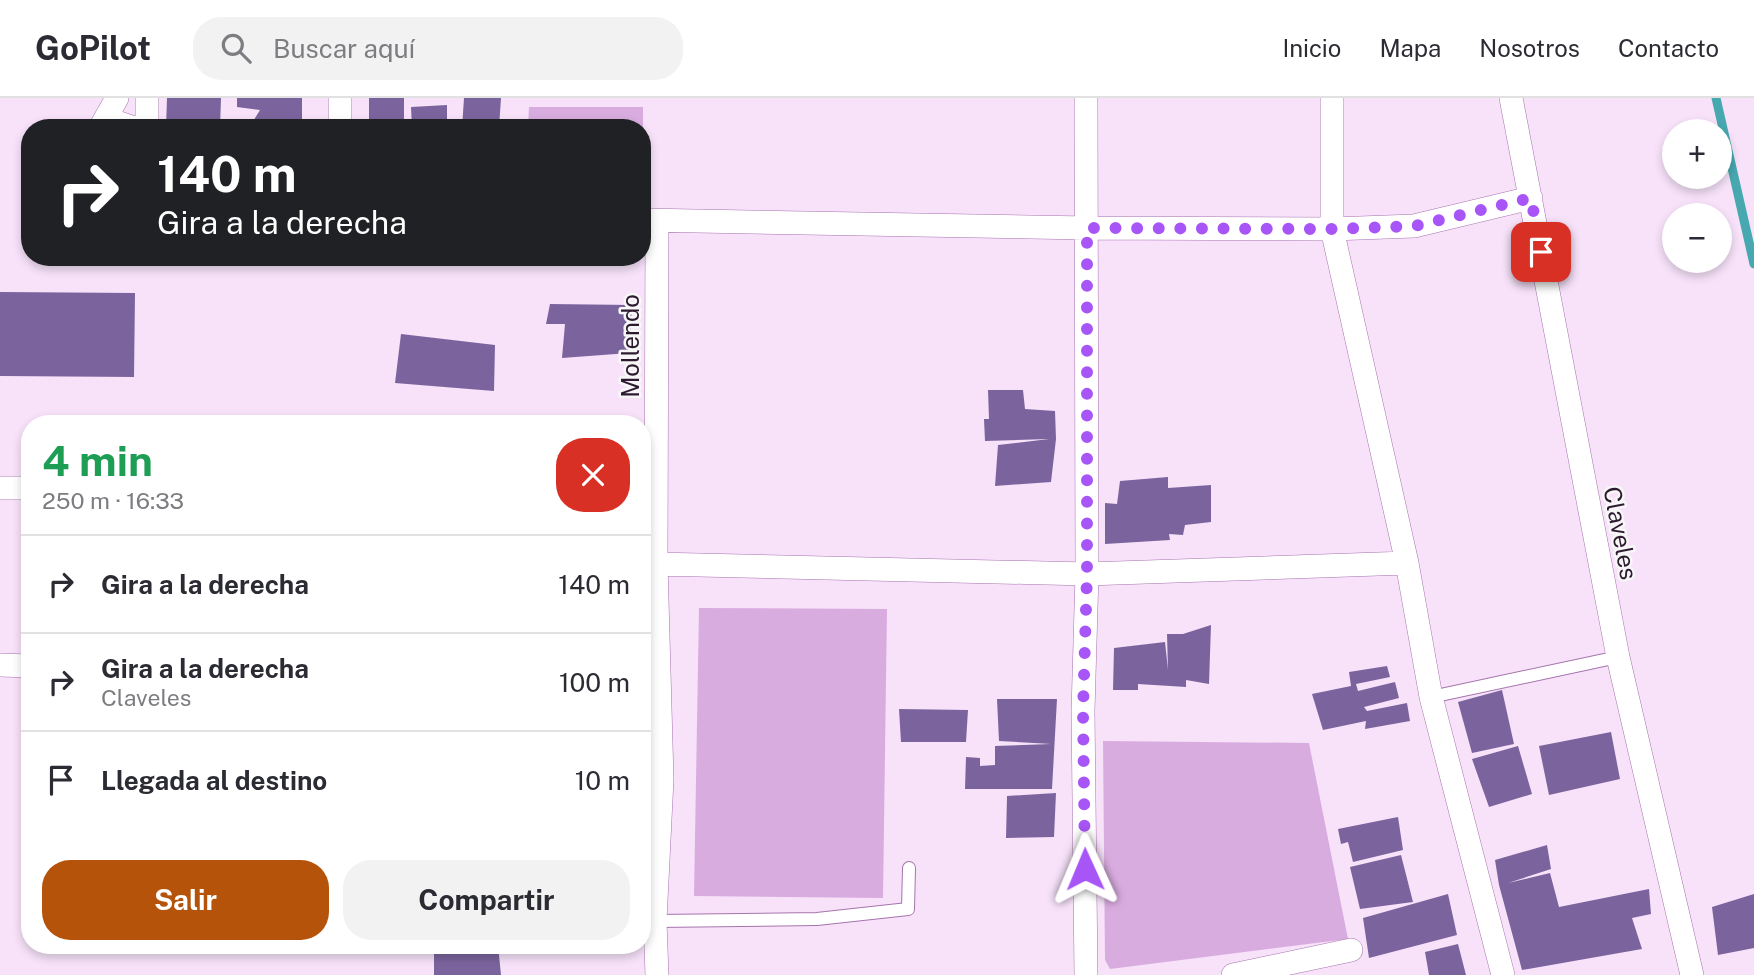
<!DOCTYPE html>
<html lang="es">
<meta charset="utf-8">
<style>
body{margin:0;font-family:"Public Sans",sans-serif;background:#f2f2f3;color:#2b2b33;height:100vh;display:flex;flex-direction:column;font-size:26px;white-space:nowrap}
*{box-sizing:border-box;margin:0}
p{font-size:23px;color:#7c7c81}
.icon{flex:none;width:38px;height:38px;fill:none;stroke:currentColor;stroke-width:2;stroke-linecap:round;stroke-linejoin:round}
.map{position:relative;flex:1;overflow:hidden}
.sheet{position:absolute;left:21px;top:317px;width:630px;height:539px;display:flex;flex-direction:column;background:#fff;border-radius:28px;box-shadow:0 4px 10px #0003}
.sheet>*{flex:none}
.guide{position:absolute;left:21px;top:21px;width:630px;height:147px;border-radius:28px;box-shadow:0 4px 10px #0003;background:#202124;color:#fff;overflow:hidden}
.fabs{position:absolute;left:1662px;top:21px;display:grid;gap:14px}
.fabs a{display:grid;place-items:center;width:70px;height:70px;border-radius:50%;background:#fff;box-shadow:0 4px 10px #0003;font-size:35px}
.pin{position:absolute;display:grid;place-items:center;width:60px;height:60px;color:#fff;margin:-30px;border-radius:14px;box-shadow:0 4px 10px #0006}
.me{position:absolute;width:77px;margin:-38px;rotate:359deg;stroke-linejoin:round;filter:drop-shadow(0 0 5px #0008)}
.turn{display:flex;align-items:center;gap:24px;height:147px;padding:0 21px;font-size:32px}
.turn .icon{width:91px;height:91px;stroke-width:2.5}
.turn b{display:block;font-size:49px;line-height:60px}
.round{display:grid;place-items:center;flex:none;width:74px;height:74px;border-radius:28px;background:#f2f2f3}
.head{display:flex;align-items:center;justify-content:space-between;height:119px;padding:0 21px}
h1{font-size:42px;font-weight:700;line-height:52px;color:#1e9e55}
.cta{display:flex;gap:14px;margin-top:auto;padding:14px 21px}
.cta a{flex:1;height:80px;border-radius:28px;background:#b45309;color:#fff;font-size:28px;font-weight:700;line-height:80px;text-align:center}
.cta a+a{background:#f2f2f3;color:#2b2b33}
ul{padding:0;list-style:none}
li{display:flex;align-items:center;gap:21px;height:98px;padding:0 21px;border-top:2px solid #e1e1e2}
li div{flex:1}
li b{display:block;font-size:26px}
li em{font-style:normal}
header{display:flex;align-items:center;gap:42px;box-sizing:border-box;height:98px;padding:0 35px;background:#fff;border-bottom:2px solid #e1e1e2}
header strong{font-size:33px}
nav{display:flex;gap:38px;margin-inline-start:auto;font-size:24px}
.search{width:490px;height:63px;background:#f2f2f3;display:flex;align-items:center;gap:18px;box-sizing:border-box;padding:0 24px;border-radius:28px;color:#7c7c81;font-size:26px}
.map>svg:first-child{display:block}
.green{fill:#d9acdf}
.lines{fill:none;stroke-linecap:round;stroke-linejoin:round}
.stream{stroke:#48a8b0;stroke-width:9}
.building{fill:#7b649d}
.service-casing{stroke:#a674ad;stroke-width:14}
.minor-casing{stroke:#a674ad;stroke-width:24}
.service{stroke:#fff;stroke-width:12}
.minor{stroke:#fff;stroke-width:23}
.route{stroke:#a855f7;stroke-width:12;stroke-dasharray:0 21.6}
.labels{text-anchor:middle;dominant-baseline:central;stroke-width:5;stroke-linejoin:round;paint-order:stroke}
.street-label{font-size:24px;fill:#2d1930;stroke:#f7f7f7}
</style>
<header>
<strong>GoPilot</strong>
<div class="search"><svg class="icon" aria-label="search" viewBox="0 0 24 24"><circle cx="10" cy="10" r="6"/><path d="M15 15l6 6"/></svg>Buscar aquí</div>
<nav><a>Inicio</a><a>Mapa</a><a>Nosotros</a><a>Contacto</a></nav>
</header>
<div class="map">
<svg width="1754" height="877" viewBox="0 0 1754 877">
<rect width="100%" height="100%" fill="#f7e2fa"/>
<path class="green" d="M 529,9 L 643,9 L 643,52 L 642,30 L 528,30 Z
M 699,510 L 887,511 L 883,800 L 694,798 Z
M 1103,643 L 1309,645 L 1348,841 L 1110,871 L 1105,862 Z"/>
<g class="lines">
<path class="stream" d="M 1716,0 L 1754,166"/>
</g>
<path class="building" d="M 167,0 L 221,0 L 220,30 L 166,30 Z
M 237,0 L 302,0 L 302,30 L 249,30 L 260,12 L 237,9 Z
M 369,0 L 404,0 L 404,30 L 369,30 Z
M 464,0 L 501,0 L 499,30 L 462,30 Z
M 447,7 L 447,30 L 412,30 L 411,9 Z
M 0,194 L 135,195 L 134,279 L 0,278 Z
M 550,206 L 632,207 L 629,255 L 562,260 L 565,226 L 546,226 Z
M 401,236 L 495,247 L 494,293 L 395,285 Z
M 988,292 L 1023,292 L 1025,311 L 1055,313 L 1056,341 L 1051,384 L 995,388 L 998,347 L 1049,341 L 985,343 L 984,321 L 989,321 Z
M 1168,379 L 1168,390 L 1211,387 L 1211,424 L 1185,427 L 1183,437 L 1169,436 L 1170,442 L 1105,446 L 1105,405 L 1117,406 L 1120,383 Z
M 1211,527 L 1209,586 L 1186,582 L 1186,589 L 1138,586 L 1138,592 L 1113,592 L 1114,550 L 1165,544 L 1168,572 L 1167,536 L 1183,536 Z
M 1387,568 L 1390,579 L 1356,586 L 1358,593 L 1395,584 L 1399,600 L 1364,609 L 1367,613 L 1407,605 L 1410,623 L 1365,631 L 1366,623 L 1323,632 L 1312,596 L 1351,588 L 1349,574 Z
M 1502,592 L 1514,646 L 1472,655 L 1458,604 Z
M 997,601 L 1057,601 L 1052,691 L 965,691 L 966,659 L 980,660 L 980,668 L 995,667 L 995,648 L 1051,646 L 999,643 Z
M 899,611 L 968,612 L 966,644 L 901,644 Z
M 1611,634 L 1620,681 L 1549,697 L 1539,648 Z
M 1518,648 L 1532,696 L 1489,709 L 1472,661 Z
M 1056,695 L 1054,739 L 1006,740 L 1007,698 Z
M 1398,719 L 1403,752 L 1353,764 L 1348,744 L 1341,746 L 1338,731 Z
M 1547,747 L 1551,771 L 1508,785 L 1550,775 L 1559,809 L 1649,791 L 1651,816 L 1632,820 L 1642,851 L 1522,872 L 1499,787 L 1495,762 Z
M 1401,757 L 1413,804 L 1360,811 L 1350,769 Z
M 1448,796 L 1457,837 L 1369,860 L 1363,820 Z
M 1754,796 L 1754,850 L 1718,857 L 1712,809 Z
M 1458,846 L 1466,877 L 1429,877 L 1425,854 Z
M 434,847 L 498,847 L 501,877 L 434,877 Z"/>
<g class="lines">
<g class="service-casing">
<path id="service" d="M 1431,599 L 1618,559
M 655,823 L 817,821 L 908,811 L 909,770"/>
</g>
<g class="minor-casing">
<path id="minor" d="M 340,0 L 340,30
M 1086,0 L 1087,476 L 1083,613 L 1086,877
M 1332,0 L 1332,131 L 1407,465 L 1431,599 L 1503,877
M 1511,0 L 1618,559 L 1692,877
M 100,30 L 117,0
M 103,30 L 119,25 L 134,30
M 147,30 L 147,0
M 642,122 L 1088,130 L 1332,131 L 1414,128 L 1531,100
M 657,124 L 656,466 L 662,681 L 655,823 L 657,877
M 0,390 L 30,390
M 656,466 L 1087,476 L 1407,465
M 0,567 L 30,568
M 1233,877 L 1351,852"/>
</g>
<use href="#service" class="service"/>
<use href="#minor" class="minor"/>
</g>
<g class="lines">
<path class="route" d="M 1085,771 L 1083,613 L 1087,476 L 1087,130 L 1332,131 L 1415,128 L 1531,100 L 1541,154"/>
</g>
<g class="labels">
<g class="street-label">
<text transform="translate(630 248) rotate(-90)">Mollendo</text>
<text transform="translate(1621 435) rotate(79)">Claveles</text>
</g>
</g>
</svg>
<div class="fabs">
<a>+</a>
<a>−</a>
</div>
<div class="pin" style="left:1541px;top:154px;background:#d93025"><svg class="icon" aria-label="arrive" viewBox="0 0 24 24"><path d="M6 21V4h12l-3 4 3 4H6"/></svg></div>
<svg class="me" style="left:1085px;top:771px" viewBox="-20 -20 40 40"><path d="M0-17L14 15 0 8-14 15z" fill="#a855f7" stroke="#fff" stroke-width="4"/></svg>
<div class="guide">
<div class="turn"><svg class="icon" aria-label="right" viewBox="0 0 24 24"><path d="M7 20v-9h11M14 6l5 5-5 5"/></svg><div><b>140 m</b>Gira a la derecha</div></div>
</div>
<section class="sheet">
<div class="head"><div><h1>4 min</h1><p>250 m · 16:33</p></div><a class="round" style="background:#d93025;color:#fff"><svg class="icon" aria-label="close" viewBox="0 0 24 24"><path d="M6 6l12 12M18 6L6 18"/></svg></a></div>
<ul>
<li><svg class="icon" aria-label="right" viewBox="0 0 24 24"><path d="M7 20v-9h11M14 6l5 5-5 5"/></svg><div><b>Gira a la derecha</b></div><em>140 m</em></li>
<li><svg class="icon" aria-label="right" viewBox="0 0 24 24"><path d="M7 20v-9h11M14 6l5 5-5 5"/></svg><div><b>Gira a la derecha</b><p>Claveles</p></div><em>100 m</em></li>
<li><svg class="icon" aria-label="arrive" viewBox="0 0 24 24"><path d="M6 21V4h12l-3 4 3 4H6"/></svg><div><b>Llegada al destino</b></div><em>10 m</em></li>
</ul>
<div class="cta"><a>Salir</a><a>Compartir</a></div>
</section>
</div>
